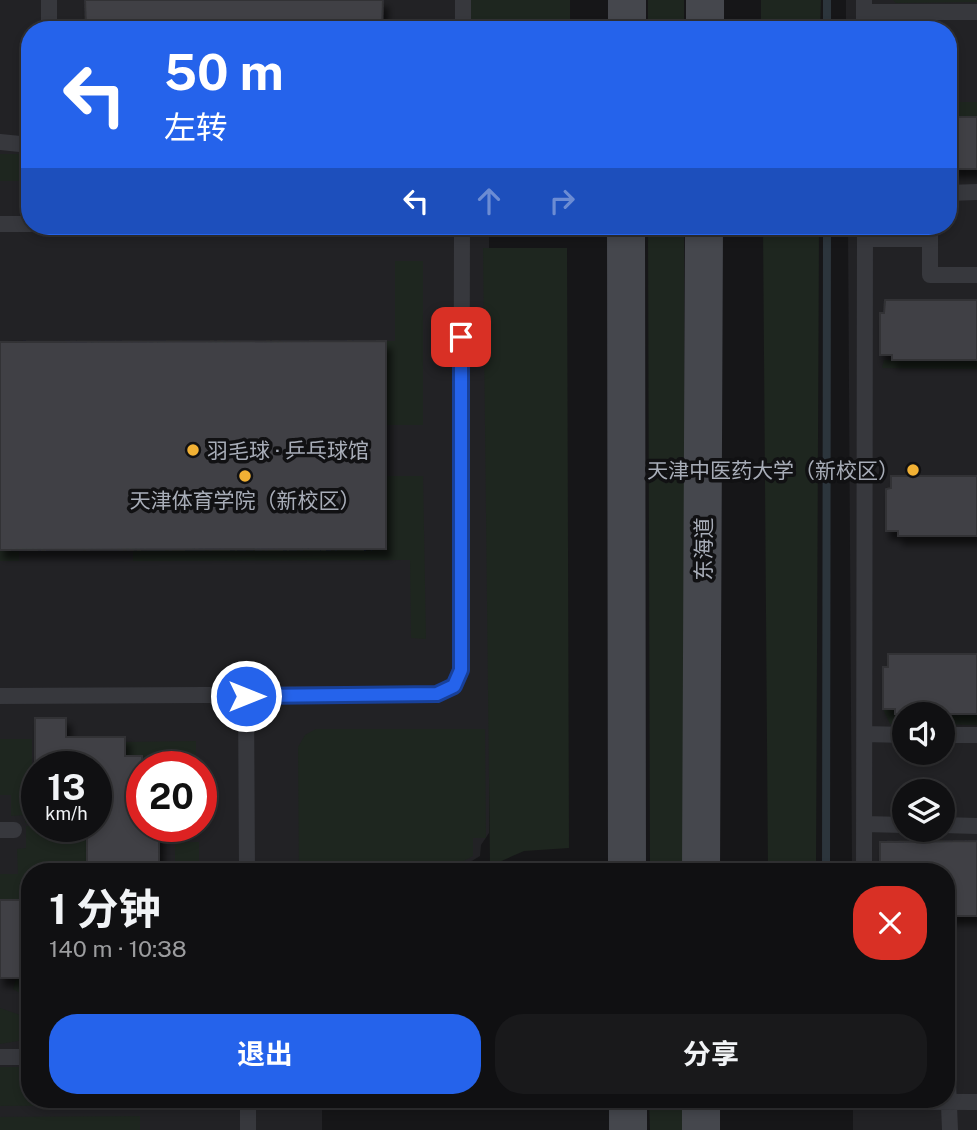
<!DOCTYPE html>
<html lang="zh">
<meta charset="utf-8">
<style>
body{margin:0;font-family:"Public Sans","Noto Sans SC",sans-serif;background:#19191b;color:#f1f3f6;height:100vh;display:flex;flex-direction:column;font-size:26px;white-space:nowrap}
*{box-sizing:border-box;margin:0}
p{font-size:23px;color:#9c9d9f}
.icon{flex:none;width:38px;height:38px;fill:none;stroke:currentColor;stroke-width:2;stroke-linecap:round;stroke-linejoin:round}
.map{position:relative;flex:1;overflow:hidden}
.panel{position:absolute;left:21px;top:863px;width:934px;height:245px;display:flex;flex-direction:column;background:#101012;border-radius:28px;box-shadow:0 4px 10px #0003,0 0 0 2px #303032}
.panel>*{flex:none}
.hud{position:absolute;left:21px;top:21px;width:936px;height:214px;border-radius:28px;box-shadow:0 4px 10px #0003,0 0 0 2px #303032;background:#2563eb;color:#fff;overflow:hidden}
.fabs{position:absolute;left:892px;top:702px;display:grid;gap:14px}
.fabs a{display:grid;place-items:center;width:63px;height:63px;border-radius:50%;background:#101012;box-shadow:0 4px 10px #0003,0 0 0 2px #303032;font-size:35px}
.speed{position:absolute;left:21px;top:751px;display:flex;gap:14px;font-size:35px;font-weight:700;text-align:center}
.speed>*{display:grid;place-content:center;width:91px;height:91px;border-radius:50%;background:#101012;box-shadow:0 4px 10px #0003,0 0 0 2px #303032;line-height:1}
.speed small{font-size:18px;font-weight:400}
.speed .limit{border:10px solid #d22;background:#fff;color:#111}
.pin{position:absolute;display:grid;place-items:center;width:60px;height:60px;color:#fff;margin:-30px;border-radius:14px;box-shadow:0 4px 10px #0006}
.me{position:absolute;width:77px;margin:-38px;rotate:90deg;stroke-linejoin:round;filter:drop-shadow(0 0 5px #0008)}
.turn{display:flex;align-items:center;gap:24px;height:147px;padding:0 28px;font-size:32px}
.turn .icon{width:91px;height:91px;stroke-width:2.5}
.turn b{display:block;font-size:49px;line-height:60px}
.lanes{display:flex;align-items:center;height:66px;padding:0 28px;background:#0003;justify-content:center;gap:35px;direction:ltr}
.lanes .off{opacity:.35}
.round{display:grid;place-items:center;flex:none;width:74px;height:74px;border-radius:28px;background:#19191b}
.overview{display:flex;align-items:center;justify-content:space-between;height:119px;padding:0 28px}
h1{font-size:42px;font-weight:700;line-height:52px}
.button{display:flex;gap:14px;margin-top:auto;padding:14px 28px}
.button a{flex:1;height:80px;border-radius:28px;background:#2563eb;color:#fff;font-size:28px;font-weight:700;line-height:80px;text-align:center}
.button a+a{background:#19191b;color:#f1f3f6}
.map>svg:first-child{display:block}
.built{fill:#222225;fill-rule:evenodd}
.green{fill:#1e261f}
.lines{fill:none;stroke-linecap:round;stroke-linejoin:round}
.stream{stroke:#2c353c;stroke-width:8}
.building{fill:#404145;stroke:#303034;stroke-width:2;filter:url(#shadow)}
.lane{stroke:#37383d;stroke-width:16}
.secondary{stroke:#45474d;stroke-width:38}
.route-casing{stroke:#184099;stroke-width:18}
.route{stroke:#2563eb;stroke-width:12}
.poi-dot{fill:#f2b134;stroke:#111113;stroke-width:2.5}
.labels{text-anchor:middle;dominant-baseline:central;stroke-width:7;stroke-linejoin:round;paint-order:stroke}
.poi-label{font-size:21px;fill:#a8adb8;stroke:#111113;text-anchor:start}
.street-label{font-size:21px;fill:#a8adb8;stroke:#111113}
</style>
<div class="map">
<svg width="977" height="1130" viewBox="0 0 977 1130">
<defs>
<filter id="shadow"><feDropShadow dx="4.5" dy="8" stdDeviation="3.5" flood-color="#0009"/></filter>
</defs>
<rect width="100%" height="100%" fill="#161618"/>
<path class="built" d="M 0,0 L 489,0 L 489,30 L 30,30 L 30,226 L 489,226 L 489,833 L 481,845 L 480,856 L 455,871 L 30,872 L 30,1099 L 322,1099 L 322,1130 L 0,1130 ZM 37,766 L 96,766 L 96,826 L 37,826 ZM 142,766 L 201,766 L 201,826 L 142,826 Z
M 846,0 L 977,0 L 977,1130 L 853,1130 L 853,1099 L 947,1099 L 947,872 L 852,871 L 848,226 L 948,226 L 948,30 L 846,30 ZM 905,714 L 943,714 L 943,752 L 905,752 ZM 905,791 L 943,791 L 943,830 L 905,830 Z"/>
<path class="green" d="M 470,0 L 570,0 L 570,30 L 470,30 Z
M 648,0 L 684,0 L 684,30 L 648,30 Z
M 761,0 L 821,0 L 820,30 L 761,30 Z
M 893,0 L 977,0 L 977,2 L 896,3 Z
M 948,102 L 977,102 L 977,117 L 949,117 Z
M 0,154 L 30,154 L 30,181 L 0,181 Z
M 648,226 L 684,226 L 686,871 L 650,871 Z
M 763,226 L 819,226 L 816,871 L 768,871 Z
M 483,248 L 567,248 L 569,848 L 524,851 L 490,866 Z
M 395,261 L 423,261 L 423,425 L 386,425 L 386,341 L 395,341 Z
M 884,360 L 977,360 L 977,369 L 882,368 Z
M 386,476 L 423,476 L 426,639 L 411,638 L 410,560 L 133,561 L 133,549 Z
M 0,550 L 19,550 L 19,561 L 0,561 Z
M 883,709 L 977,714 L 977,725 L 943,724 L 943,714 L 905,714 L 905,724 L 890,724 Z
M 316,729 L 485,729 L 486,838 L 473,838 L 473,856 L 445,871 L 299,871 L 298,747 L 305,735 Z
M 0,739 L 32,739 L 32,823 L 25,823 L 25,815 L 11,816 L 11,795 L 0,795 Z
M 196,741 L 196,766 L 160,766 L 159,757 L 125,756 L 125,742 Z
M 26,826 L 87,826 L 87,871 L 30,872 L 30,900 L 0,900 L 0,874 L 18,874 L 17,849 L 26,848 Z
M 175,842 L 199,842 L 199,871 L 170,871 L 170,869 L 175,868 Z
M 553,862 L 554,871 L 504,871 L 524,864 Z
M 16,978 L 30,978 L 30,999 L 13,989 Z
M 0,1008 L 26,1017 L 30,1032 L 24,1040 L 0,1044 Z
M 0,1067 L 30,1067 L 30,1099 L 153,1099 L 153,1105 L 0,1106 Z
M 649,1099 L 685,1099 L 685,1130 L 650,1130 Z
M 140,1116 L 140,1130 L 0,1130 L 0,1117 Z"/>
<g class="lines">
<path class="stream" d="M 827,30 L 827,0
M 826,872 L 827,226"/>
</g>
<path class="building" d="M 85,0 L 383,0 L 382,30 L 86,30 Z
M 948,117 L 977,117 L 977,169 L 948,169 Z
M 885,300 L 977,300 L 977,360 L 892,360 L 892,355 L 880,355 L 880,313 L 884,313 Z
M 386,341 L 386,549 L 0,550 L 0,342 Z
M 891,476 L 977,476 L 977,536 L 898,536 L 898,531 L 886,531 L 886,489 L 891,488 Z
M 888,654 L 977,654 L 977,714 L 895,714 L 895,709 L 883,709 L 883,667 L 888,667 Z
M 35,718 L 66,718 L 66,737 L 125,737 L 125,756 L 142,756 L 142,826 L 159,826 L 159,872 L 87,872 L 87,826 L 96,826 L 96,766 L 35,766 Z
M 977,841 L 977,916 L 947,916 L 947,872 L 880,872 L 880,842 Z
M 0,900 L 30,900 L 30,978 L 0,978 Z"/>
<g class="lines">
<path class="lane" d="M 49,0 L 49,30
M 864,0 L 864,30
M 864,12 L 977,12
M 463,30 L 463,0
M 0,142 L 30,145
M 948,193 L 977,192
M 0,224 L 30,224
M 930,226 L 930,275 L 977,275
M 865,239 L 930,239
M 0,696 L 437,694 L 454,686 L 461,670 L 462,226
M 246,696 L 247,872
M 865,734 L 905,735
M 943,735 L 977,735
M 864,824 L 905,825
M 943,825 L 977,826
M 0,830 L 14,830
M 864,872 L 865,226
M 0,1057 L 30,1057
M 947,1057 L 950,1130
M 248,1099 L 248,1130
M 701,1101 L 977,1102"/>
<path class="secondary" d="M 627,30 L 627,0
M 705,30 L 705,0
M 626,226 L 627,872
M 701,872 L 704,226
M 628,1099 L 628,1130
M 701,1099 L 701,1130"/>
</g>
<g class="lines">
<g class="route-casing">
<path id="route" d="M 246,696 L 437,694 L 454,686 L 461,670 L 461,337"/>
</g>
<use href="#route" class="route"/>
</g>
<g class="poi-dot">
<circle cx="193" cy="450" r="7"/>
<circle cx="913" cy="470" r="7"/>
<circle cx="245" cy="476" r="7"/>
</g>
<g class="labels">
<g class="poi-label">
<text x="207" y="450">羽毛球 · 乒乓球馆</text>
<text x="899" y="470" text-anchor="end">天津中医药大学（新校区）</text>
<text x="245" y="500" text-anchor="middle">天津体育学院（新校区）</text>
</g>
<g class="street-label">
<text transform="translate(703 549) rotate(-90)">东海道</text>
</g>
</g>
</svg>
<div class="fabs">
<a><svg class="icon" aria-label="sound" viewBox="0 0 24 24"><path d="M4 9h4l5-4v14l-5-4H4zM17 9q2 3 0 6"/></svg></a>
<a><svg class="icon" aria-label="layers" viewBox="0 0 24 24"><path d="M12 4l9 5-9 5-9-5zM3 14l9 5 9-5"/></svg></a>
</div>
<div class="speed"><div>13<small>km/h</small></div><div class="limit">20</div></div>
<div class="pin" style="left:461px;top:337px;background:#d93025"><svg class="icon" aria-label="arrive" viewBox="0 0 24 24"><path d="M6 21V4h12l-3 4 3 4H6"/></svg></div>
<svg class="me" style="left:246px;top:696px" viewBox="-20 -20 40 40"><circle r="17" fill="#2563eb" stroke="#fff" stroke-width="3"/><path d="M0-11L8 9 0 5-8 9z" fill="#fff"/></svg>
<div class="hud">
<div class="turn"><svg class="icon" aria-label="left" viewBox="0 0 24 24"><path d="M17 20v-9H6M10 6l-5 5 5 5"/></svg><div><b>50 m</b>左转</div></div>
<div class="lanes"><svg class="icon" aria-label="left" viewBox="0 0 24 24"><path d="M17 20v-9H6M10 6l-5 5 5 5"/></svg><svg class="icon off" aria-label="ahead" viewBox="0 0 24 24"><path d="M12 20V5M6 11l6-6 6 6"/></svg><svg class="icon off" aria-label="right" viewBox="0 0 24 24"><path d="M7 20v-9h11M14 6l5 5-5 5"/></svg></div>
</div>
<section class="panel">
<div class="overview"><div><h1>1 分钟</h1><p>140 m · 10:38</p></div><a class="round" style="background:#d93025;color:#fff"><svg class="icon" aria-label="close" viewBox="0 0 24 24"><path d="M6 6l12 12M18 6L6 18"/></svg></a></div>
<div class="button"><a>退出</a><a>分享</a></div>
</section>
</div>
